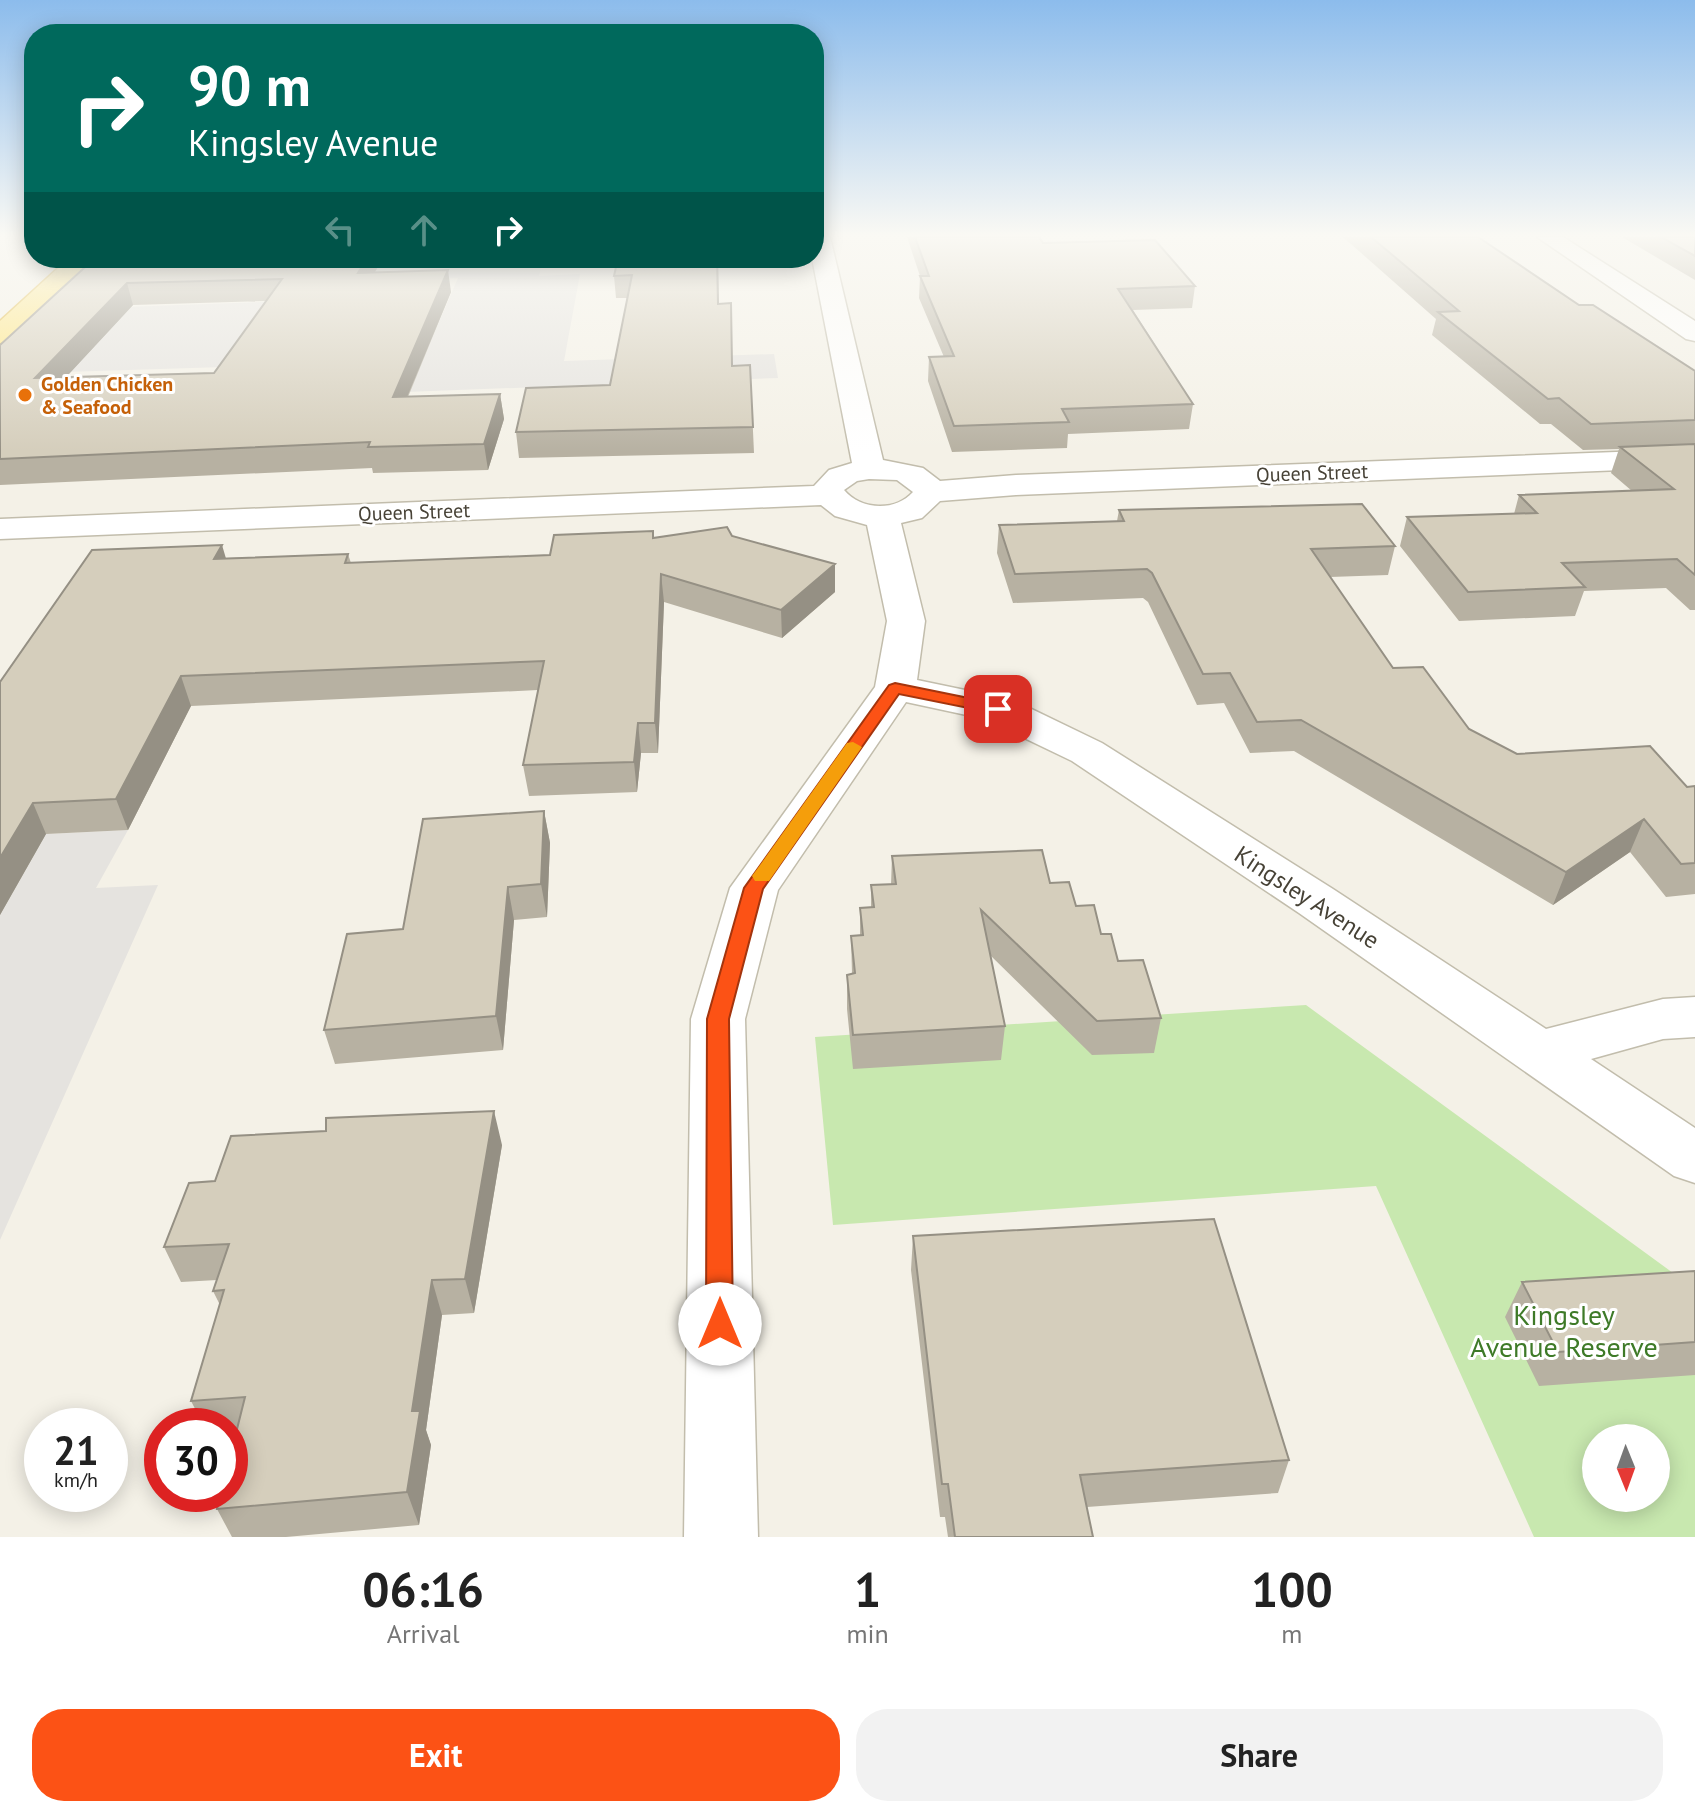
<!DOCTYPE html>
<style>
body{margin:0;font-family:"PT Sans",sans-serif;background:#f2f2f2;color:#222;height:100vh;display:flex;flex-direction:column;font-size:30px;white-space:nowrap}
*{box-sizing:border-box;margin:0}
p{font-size:26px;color:#767676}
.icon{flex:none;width:44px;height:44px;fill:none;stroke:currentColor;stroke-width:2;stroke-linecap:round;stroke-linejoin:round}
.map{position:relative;height:1537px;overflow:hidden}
.side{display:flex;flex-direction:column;background:#fff;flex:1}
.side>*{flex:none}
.hud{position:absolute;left:24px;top:24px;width:800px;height:244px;border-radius:32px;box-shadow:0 4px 20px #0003;background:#00695c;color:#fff;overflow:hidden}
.needle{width:52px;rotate:179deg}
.fabs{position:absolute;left:1582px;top:1424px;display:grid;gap:16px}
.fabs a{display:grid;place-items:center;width:88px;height:88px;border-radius:50%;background:#fff;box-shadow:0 4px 20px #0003;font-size:40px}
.speed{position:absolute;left:24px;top:1408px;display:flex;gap:16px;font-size:40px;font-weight:700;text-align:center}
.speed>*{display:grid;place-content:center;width:104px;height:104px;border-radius:50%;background:#fff;box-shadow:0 4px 20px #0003;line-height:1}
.speed small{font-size:20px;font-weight:400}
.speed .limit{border:12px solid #d22;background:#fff;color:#111}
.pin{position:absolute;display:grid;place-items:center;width:68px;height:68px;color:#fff;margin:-34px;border-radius:16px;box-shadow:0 4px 12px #0006}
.me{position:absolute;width:88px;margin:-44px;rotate:0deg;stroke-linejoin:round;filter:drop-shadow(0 0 6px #0008)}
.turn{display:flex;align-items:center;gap:28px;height:168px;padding:0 32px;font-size:36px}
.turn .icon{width:104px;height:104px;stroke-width:2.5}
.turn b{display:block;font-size:56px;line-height:68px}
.lanes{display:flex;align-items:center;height:76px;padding:0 32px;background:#0003;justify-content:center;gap:40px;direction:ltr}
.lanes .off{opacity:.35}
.eta{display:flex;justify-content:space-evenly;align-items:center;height:136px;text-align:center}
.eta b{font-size:48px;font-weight:700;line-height:56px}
.action{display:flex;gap:16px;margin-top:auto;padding:16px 32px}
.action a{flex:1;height:92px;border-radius:32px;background:#fc5215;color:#fff;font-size:32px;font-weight:700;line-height:92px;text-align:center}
.action a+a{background:#f2f2f2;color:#222}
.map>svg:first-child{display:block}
.green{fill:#c8e8af;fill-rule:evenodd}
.parking{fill:#e5e3df}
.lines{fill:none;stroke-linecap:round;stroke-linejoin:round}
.minor-casing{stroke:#c2bdac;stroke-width:3}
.trunk-casing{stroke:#dfb435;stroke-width:3}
.minor{fill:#fff;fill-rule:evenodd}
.trunk{fill:#ffe67e;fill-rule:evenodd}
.wall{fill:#b7b1a2;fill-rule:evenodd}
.shaded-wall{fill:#959084}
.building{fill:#d5cebc;stroke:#959084;stroke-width:2;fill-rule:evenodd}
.route{fill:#fc5215;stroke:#a4350e;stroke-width:2}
.slow{fill:#f59e0b}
.food-dot{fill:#e8710a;stroke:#fff;stroke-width:3}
.labels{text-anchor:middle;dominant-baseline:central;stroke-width:6;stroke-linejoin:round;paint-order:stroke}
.far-food-label{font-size:20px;font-weight:bold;fill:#c56008;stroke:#fff;text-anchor:start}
.far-street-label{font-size:20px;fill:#474236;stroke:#fff}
.street-label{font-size:24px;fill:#474236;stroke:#fff}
.near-park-label{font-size:28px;fill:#3e7a28;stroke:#fff}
</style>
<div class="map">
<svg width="1695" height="1537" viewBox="0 0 1695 1537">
<rect width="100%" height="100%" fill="#f4f1e7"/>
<path class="green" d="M 1306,1005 L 1695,1289 L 1695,1537 L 1534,1537 L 1376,1186 L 833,1225 L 815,1037 ZM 1596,1438 L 1656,1438 L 1656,1498 L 1596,1498 Z"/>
<path class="parking" d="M 349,258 L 543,258 L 539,276 L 580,274 L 564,361 L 774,354 L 778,378 L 405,392 L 224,367 L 0,374 L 70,309 L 287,301 L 425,354 L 458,278 L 336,280 Z
M 128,830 L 96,888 L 158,885 L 0,1240 L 0,915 L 46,834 Z"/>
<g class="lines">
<g class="minor-casing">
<path id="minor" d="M 814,237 L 830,237 L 883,460 L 923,468 L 940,481 L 1016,475 L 1695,449 L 1695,467 L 1016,495 L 940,501 L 922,518 L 901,523 L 925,621 L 917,680 L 1013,700 L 1102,743 L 1333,889 L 1546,1029 L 1663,999 L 1695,997 L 1695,1037 L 1663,1039 L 1591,1059 L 1695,1128 L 1695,1183 L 1674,1176 L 1299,913 L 1072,761 L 985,719 L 906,702 L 778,890 L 745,1019 L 758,1537 L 684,1537 L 691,1019 L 730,888 L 875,687 L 887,621 L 867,525 L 835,516 L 821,505 L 0,539 L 0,519 L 814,486 L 829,470 L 852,463 L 812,258 ZM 869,479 L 897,480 L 913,492 C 895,512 861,510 844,490 L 857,481 Z
M 1537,237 L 1563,237 L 1695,321 L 1695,341 L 1686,339 Z"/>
</g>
<g class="trunk-casing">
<path id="trunk" d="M 69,258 L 95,258 L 9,341 L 0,343 L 0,321 Z"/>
</g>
<use href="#minor" class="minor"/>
<use href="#trunk" class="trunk"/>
</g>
<path class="wall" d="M 907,237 L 1039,237 L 1043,243 L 1195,286 L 1192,308 L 1133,310 L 1193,404 L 1189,429 L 1068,434 L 1067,448 L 952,452 L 928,381 L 929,357 L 944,357 L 919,298 L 920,276 Z
M 1343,237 L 1478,237 L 1579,305 L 1695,371 L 1695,610 L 1690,610 L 1666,588 L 1584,591 L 1575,616 L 1459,621 L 1400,546 L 1407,517 L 1514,514 L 1519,495 L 1632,491 L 1611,473 L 1619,449 L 1583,450 L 1551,424 L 1540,424 L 1432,335 L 1436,319 Z
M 1622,237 L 1695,237 L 1695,280 Z
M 95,258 L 383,258 L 375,272 L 451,292 L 408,397 L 500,394 L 504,419 L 488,470 L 373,473 L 372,468 L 0,485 L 0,345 ZM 266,301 L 214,373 L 66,377 L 133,305 Z
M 718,258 L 719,304 L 733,366 L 750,365 L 754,453 L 519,458 L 516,432 L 610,385 L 627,298 L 616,298 L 614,276 Z
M 1119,510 L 1395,546 L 1388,575 L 1330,577 L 1393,668 L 1469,729 L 1517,754 L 1687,787 L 1695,786 L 1695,894 L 1666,897 L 1630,852 L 1553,905 L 1294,751 L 1250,753 L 1224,703 L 1197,705 L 1148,602 L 1143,598 L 1013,603 L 997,553 L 999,525 L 1117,521 Z
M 732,536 L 835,564 L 835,592 L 782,638 L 664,602 L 658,753 L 641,753 L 637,792 L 529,796 L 523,765 L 538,690 L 191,706 L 128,830 L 46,834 L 0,915 L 0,682 L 226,558 L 348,554 L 351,563 L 550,555 L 654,538 Z
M 544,811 L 550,843 L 547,917 L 514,920 L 503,1050 L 335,1064 L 324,1030 L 403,929 Z
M 892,856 L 1050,883 L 1076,906 L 1101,934 L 1118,961 L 1161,1018 L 1154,1053 L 1092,1055 L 990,955 L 1005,1026 L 1001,1060 L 853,1069 L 847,1009 L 847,975 L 852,974 L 851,936 L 860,935 L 860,908 L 871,907 L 871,885 L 891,885 Z
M 502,1145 L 474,1313 L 442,1315 L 426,1430 L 431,1445 L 419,1525 L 286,1537 L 232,1537 L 217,1509 L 236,1432 L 230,1433 L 230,1426 L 204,1426 L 191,1401 L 220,1305 L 213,1291 L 217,1280 L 181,1282 L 164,1247 L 215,1181 Z
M 913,1236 L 1289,1460 L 1278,1493 L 1087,1507 L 1093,1537 L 948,1537 L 945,1517 L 940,1517 L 911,1270 Z
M 1695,1271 L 1695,1375 L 1539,1386 L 1505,1317 L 1522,1282 Z"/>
<path class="shaded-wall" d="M 367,258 L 383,258 L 362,294 L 358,273 Z
M 448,270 L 451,292 L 397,421 L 393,397 Z
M 127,283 L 133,305 L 43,402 L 35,378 Z
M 500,394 L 504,419 L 488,470 L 484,444 Z
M 222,545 L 230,572 L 214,559 Z
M 835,564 L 835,592 L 782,638 L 781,610 Z
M 661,574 L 664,602 L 658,753 L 655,723 Z
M 181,676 L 191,706 L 128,830 L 116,799 Z
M 638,723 L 641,753 L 637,792 L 634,762 Z
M 33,803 L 46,834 L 0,915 L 0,858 Z
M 544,811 L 550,843 L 547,917 L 541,884 Z
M 1644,819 L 1630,852 L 1553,905 L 1566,872 Z
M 508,887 L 514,920 L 503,1050 L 496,1016 Z
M 494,1111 L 502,1145 L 474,1313 L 465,1279 Z
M 432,1280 L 442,1315 L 426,1430 L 431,1445 L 419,1525 L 407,1492 L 412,1411 Z"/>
<path class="building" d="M 915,237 L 1039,237 L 1043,243 L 1155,240 L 1195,286 L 1118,289 L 1193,404 L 1062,409 L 1069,422 L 954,426 L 929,357 L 954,356 L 920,276 L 929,276 Z
M 1371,237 L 1478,237 L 1579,305 L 1593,305 L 1695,371 L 1695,420 L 1591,424 L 1559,398 L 1548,399 L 1438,312 L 1459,311 Z
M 1661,237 L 1695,237 L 1695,256 Z
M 95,258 L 367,258 L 358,273 L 448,270 L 393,397 L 500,394 L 484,444 L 368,447 L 370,442 L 0,459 L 0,345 ZM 282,279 L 214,373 L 35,378 L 127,283 Z
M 618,258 L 717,258 L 718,304 L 731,303 L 732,366 L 750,365 L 753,427 L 516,432 L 526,388 L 610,385 L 632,275 L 614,276 Z
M 1695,444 L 1695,575 L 1677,559 L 1562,563 L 1585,587 L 1468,592 L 1407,517 L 1537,513 L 1519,495 L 1674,489 L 1620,447 Z
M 1362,504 L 1395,546 L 1311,549 L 1393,668 L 1423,667 L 1469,729 L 1517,754 L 1650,746 L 1687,787 L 1695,786 L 1695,863 L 1681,864 L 1644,819 L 1566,872 L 1301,720 L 1257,722 L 1230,673 L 1203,674 L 1152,573 L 1147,569 L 1015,574 L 999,525 L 1124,521 L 1119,510 Z
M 727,527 L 732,536 L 835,564 L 781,610 L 661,574 L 655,723 L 638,723 L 634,762 L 523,765 L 544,661 L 181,676 L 116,799 L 33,803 L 0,858 L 0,682 L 92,550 L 222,545 L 214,559 L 348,554 L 345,563 L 550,555 L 554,535 L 653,531 L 653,538 Z
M 544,811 L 541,884 L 508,887 L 496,1016 L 324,1030 L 347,934 L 403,929 L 423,819 Z
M 1042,850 L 1050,883 L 1069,882 L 1076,906 L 1094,905 L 1101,934 L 1111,934 L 1118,961 L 1143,960 L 1161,1018 L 1097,1021 L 981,910 L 1005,1026 L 853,1035 L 847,975 L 855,973 L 851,936 L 863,935 L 860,908 L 874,907 L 871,885 L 896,884 L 892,856 Z
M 494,1111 L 465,1279 L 432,1280 L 412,1411 L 420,1411 L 407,1492 L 217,1509 L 220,1494 L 230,1494 L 230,1457 L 245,1397 L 191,1401 L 224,1290 L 213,1291 L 229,1244 L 164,1247 L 189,1183 L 215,1181 L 231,1136 L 326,1131 L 326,1118 Z
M 1214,1219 L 1289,1460 L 1080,1475 L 1093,1537 L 955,1537 L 948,1484 L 942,1484 L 913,1236 Z
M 1695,1271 L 1695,1342 L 1558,1352 L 1522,1282 Z"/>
<linearGradient id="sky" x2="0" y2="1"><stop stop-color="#8cbcec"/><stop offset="0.52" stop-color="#faf9f4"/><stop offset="1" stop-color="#faf9f4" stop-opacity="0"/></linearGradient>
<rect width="1695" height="452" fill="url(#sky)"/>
<path class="route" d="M 895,683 L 998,704 L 1007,709 L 998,714 L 899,694 L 763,889 L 729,1019 L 733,1324 L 729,1333 L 720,1336 L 710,1333 L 706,1324 L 707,1019 L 744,888 L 889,685 Z"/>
<path class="slow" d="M 853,742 L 862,747 L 769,881 L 755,881 L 752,876 L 755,872 L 847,743 Z"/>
<circle class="food-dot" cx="25" cy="395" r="8"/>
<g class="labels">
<g class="far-food-label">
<text x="41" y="384">Golden Chicken<tspan x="41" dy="23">&amp; Seafood</tspan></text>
</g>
<g class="far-street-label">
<text transform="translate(1312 473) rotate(-2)">Queen Street</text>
<text transform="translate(414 512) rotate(-2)">Queen Street</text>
</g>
<g class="street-label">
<text transform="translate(1307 897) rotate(33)">Kingsley Avenue</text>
</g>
<g class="near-park-label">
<text x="1564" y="1314">Kingsley<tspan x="1564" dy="32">Avenue Reserve</tspan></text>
</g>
</g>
</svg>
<div class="fabs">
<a><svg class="needle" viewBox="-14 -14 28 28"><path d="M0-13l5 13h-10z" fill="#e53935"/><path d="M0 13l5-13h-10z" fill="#767676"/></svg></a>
</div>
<div class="speed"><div>21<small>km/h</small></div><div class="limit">30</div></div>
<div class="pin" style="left:998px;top:709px;background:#d93025"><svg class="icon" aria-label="arrive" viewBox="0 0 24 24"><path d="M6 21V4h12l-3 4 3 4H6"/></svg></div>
<svg class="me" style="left:720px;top:1324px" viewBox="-20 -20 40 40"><circle r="19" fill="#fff"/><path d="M0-13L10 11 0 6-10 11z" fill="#fc5215"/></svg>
<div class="hud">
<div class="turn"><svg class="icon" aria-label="right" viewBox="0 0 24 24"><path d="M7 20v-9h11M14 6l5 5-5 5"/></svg><div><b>90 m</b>Kingsley Avenue</div></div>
<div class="lanes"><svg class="icon off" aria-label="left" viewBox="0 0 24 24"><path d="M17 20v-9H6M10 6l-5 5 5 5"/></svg><svg class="icon off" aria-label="ahead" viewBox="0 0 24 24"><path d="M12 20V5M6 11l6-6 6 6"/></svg><svg class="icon" aria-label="right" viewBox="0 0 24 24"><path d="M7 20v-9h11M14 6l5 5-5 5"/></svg></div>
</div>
</div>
<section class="side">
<div class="eta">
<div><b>06:16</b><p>Arrival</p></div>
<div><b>1</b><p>min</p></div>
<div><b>100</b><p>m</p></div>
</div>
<div class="action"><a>Exit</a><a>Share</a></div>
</section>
